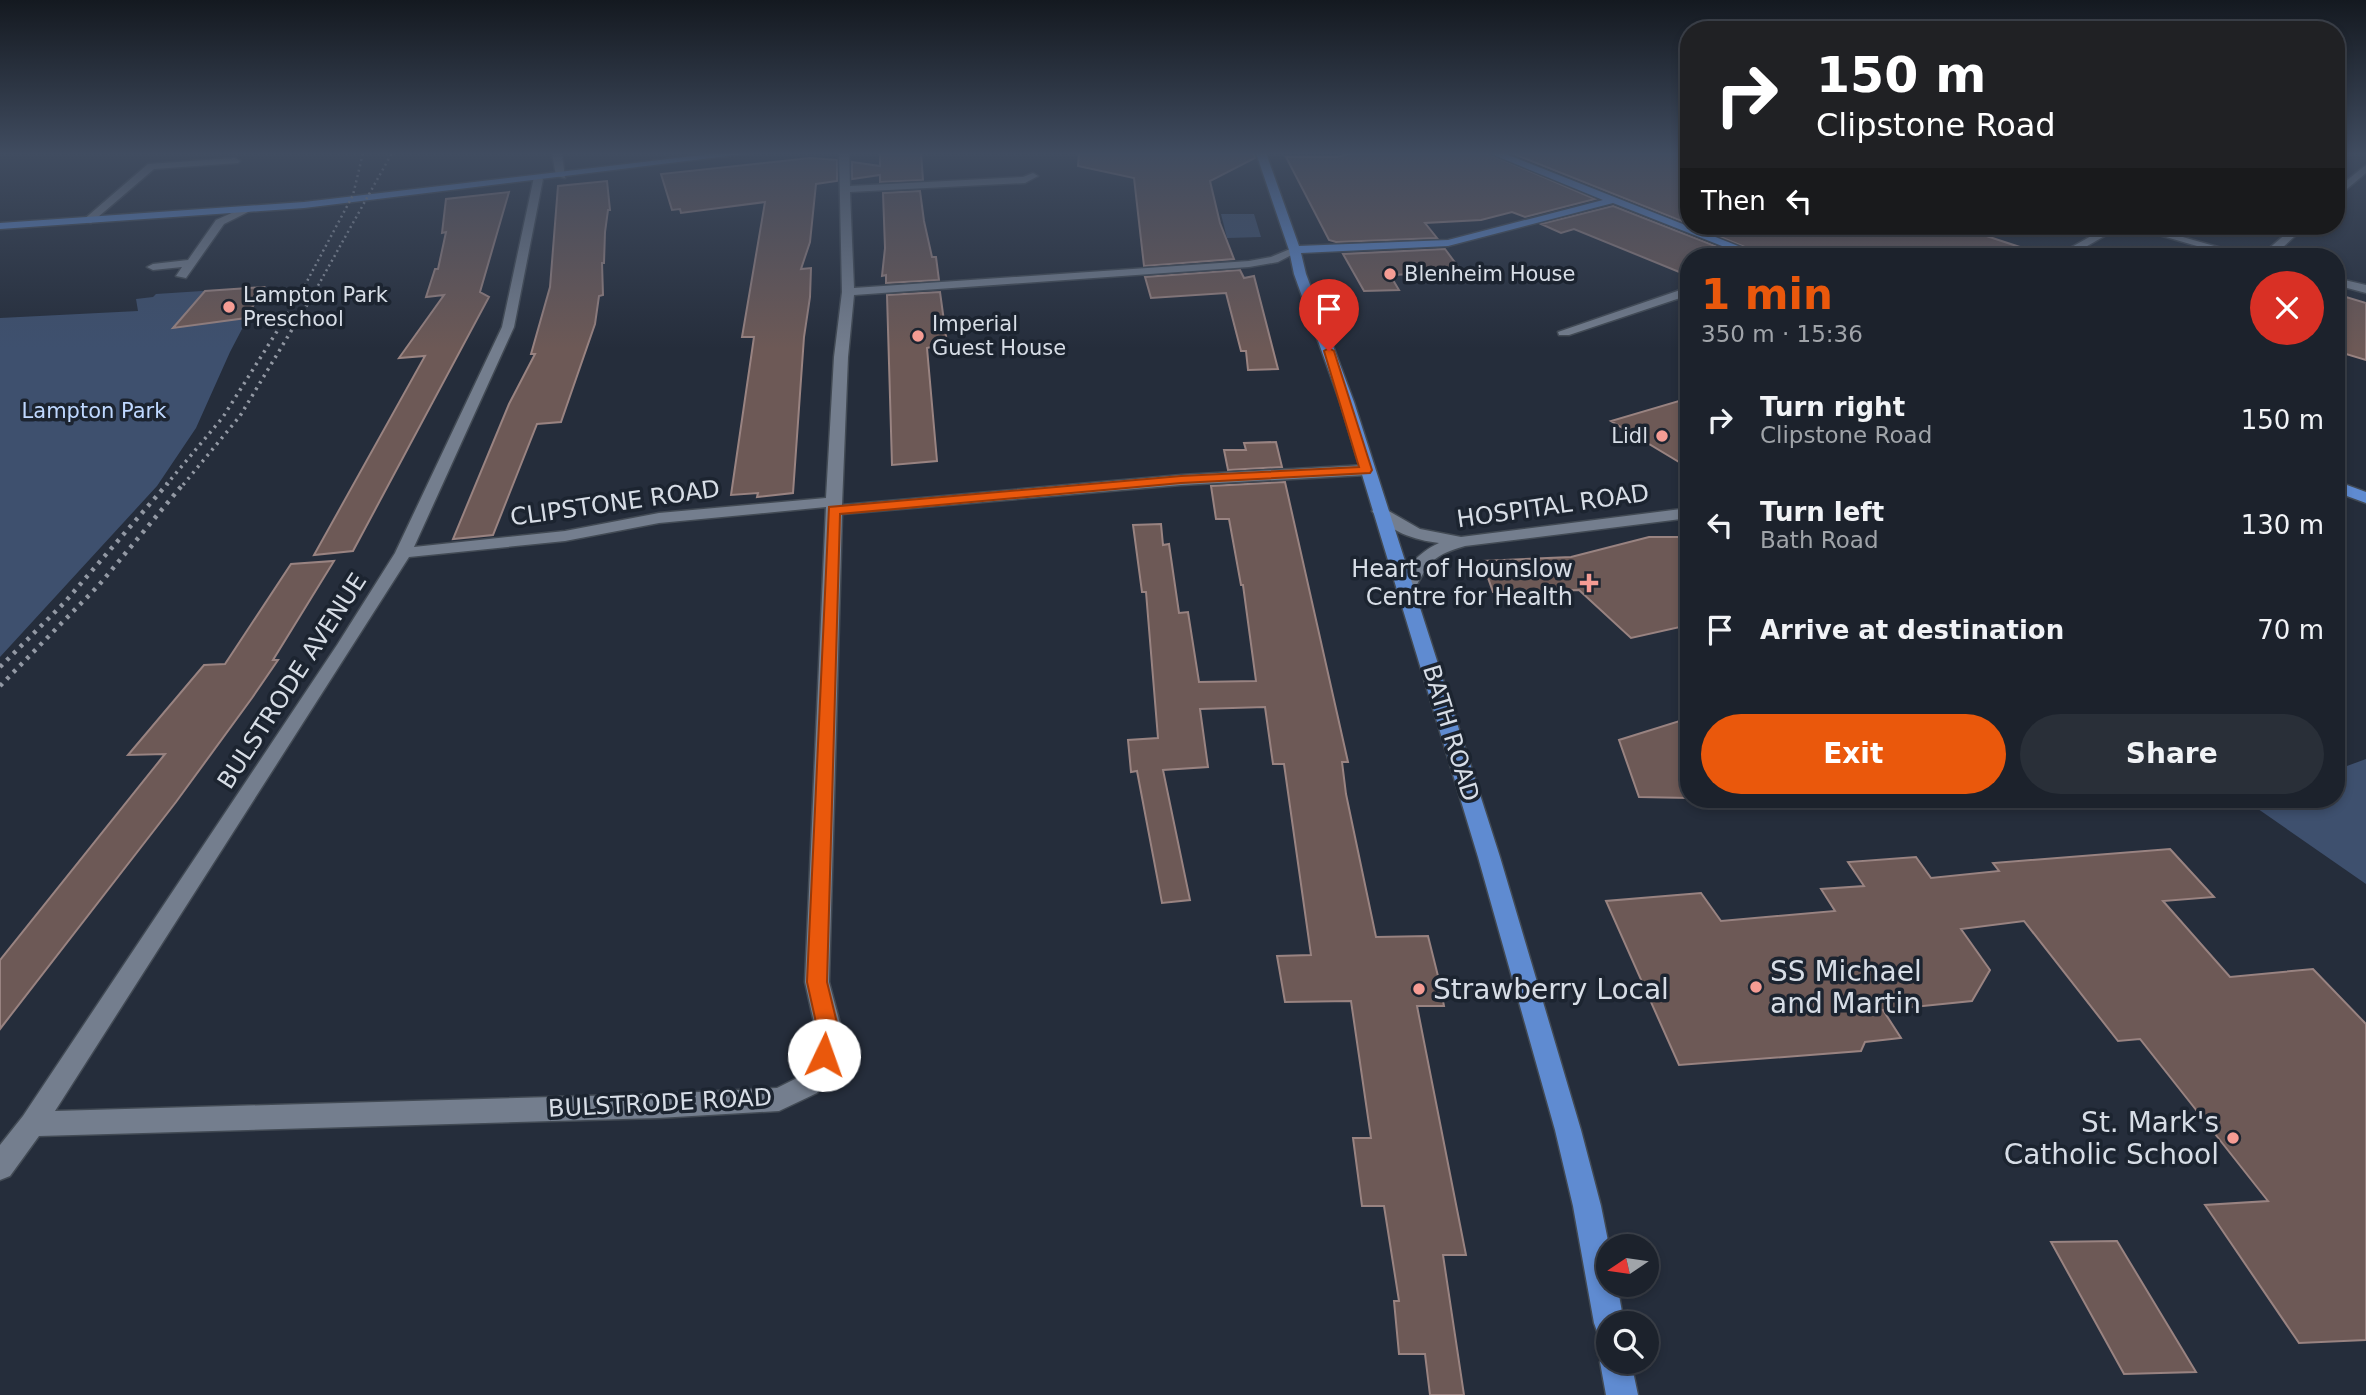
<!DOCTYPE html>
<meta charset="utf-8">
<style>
body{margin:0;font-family:"DejaVu Sans",sans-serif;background:#292f38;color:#f1f3f6;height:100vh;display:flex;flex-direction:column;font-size:26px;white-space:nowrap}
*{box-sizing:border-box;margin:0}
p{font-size:23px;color:#a0a4a9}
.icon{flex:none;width:38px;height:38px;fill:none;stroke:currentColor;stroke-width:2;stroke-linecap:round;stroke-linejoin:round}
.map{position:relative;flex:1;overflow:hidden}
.panel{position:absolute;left:1680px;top:248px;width:665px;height:560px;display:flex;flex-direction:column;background:#1c222c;border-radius:28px;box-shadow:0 4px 10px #0003,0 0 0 2px #3a3f48}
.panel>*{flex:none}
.hud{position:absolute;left:1680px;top:21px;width:665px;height:214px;border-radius:28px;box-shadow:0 4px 10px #0003,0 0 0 2px #3a3f48;background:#202124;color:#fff;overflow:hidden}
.needle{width:46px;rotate:257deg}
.fabs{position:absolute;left:1596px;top:1234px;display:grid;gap:14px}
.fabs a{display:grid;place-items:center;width:63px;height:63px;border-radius:50%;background:#1c222c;box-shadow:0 4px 10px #0003,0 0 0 2px #3a3f48;font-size:35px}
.pin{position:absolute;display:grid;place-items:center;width:60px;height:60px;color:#fff;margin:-72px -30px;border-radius:50% 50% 50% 0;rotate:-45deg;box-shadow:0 0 7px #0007}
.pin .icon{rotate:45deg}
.me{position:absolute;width:77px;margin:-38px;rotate:3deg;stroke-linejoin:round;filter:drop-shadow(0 0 5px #0008)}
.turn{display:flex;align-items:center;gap:24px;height:147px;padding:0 21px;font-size:32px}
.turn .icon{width:91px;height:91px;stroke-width:2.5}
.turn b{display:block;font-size:49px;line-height:60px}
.then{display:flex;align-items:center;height:66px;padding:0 21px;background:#0003;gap:14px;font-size:26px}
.round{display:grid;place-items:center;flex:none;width:74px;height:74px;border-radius:37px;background:#292f38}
.head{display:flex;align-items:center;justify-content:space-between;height:119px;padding:0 21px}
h1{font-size:42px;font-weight:700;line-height:52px;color:#ea580c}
.primary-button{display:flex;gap:14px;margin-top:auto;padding:14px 21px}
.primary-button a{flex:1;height:80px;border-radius:42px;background:#ea580c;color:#fff;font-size:28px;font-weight:700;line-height:80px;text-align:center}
.primary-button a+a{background:#292f38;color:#f1f3f6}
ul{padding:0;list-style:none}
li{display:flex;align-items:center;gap:21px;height:105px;padding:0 21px}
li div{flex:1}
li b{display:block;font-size:26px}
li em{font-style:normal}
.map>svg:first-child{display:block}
.green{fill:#3e506e}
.building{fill:#6d5956;stroke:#998381;stroke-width:2}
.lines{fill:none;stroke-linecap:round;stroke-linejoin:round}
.minor-casing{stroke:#424a54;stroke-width:3}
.tertiary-casing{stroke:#424a54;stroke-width:3}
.primary-casing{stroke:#424a54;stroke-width:3}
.minor{fill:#747e8e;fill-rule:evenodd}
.tertiary{fill:#747e8e;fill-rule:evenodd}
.primary{fill:#5f8bd1;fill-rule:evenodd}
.rail-far2{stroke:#9399a4;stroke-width:2.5;stroke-dasharray:2 3.5;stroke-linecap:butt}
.rail-far1{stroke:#9399a4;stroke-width:3.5;stroke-dasharray:2.5 5;stroke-linecap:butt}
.rail{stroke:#9399a4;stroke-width:4.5;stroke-dasharray:3.5 6;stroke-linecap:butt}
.route{fill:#ea580c;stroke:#983908;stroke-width:2}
.poi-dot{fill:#f59c94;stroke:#1c2430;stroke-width:2.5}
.labels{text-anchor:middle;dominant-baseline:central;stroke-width:7;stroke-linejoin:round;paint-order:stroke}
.far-poi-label{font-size:21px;fill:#d7dde6;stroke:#1c2430;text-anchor:start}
.far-park-label{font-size:21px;fill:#bfd8ff;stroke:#1c2430}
.street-label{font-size:24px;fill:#d7dde6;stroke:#1c2430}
.poi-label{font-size:24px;fill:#d7dde6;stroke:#1c2430;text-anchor:end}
.near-poi-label{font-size:28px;fill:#d7dde6;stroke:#1c2430;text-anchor:start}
</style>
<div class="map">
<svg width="2366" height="1395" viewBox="0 0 2366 1395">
<rect width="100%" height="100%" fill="#252d3b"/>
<path class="green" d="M 1221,214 L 1254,214 L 1261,237 L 1227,238 Z
M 264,287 L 230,352 L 196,428 L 157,486 L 0,657 L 0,318 L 138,311 L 136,299 L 153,297 L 156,294 Z
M 2366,759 L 2366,884 L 2248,802 L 2255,800 L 2336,800 L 2336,770 Z"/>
<path class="building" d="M 880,153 L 921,153 L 923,180 L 880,182 L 880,175 L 852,179 L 852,162 L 880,166 Z
M 1079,153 L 1254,153 L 1255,158 L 1210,181 L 1220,223 L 1234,259 L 1144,266 L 1134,178 L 1078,166 Z
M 1352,153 L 1487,153 L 1595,199 L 1525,217 L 1512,212 L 1481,220 L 1425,223 L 1437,238 L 1336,242 L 1329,240 L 1286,157 L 1337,157 Z
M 1511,153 L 1689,153 L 1689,224 Z
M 810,158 L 837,160 L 837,181 L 816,184 L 810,242 L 801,269 L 811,268 L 810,297 L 804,337 L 793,493 L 757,497 L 758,493 L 731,495 L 754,337 L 742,337 L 765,202 L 681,213 L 680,209 L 672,210 L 661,174 Z
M 607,181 L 610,210 L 608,210 L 605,232 L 604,263 L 602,263 L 603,295 L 599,296 L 595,324 L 561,422 L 537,424 L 493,535 L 453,539 L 509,404 L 535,354 L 531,354 L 550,287 L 558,186 Z
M 920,191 L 924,221 L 932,257 L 936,257 L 939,280 L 886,283 L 886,275 L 882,276 L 885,248 L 883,193 Z
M 509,192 L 480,292 L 489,297 L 353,551 L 314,555 L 425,356 L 399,358 L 444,295 L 426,297 L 435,269 L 438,269 L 446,232 L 442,233 L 446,199 Z
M 1613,206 L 1743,257 L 1689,257 L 1689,276 L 1574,229 L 1561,233 L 1541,224 Z
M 1694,226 L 1956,226 L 2035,252 L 2034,257 L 1769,257 Z
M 1445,249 L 1462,272 L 1390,275 L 1399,290 L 1364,291 L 1343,254 Z
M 1240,270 L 1244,278 L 1254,276 L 1278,369 L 1248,370 L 1246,351 L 1241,351 L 1226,293 L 1151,298 L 1145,277 Z
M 264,287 L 246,318 L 173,328 L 205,291 Z
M 940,292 L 947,343 L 927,348 L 937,461 L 892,465 L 887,295 Z
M 2336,294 L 2366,303 L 2366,360 L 2336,351 Z
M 1689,398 L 1689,468 L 1611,421 Z
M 1276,442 L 1282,467 L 1228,470 L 1224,450 L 1246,450 L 1244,443 Z
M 1285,482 L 1348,762 L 1342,762 L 1346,794 L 1376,937 L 1428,936 L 1438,976 L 1444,1006 L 1417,1006 L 1466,1255 L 1443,1255 L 1464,1395 L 1430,1395 L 1425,1354 L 1399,1354 L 1394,1301 L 1399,1301 L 1384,1206 L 1362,1206 L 1353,1138 L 1371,1138 L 1351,1001 L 1285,1002 L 1277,956 L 1311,955 L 1284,764 L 1273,764 L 1265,707 L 1200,709 L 1208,767 L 1163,770 L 1190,900 L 1162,903 L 1137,771 L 1131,772 L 1128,740 L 1158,738 L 1146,592 L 1142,592 L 1133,525 L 1161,524 L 1163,545 L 1169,544 L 1179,613 L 1188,612 L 1199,682 L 1256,681 L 1243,585 L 1241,585 L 1229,519 L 1216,519 L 1211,486 Z
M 1649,537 L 1689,537 L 1689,625 L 1631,638 L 1579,590 L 1493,592 L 1482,561 L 1571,557 Z
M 334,561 L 273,660 L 278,660 L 252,698 L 176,802 L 0,1029 L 0,960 L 165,754 L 128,755 L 204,665 L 225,664 L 291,564 Z
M 1689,718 L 1689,798 L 1639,797 L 1619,740 Z
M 2170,849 L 2214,897 L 2163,901 L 2230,977 L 2313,969 L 2366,1024 L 2366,1340 L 2299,1343 L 2205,1205 L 2268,1201 L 2140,1039 L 2118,1041 L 2024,921 L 1961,929 L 1990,970 L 1972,1001 L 1883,1010 L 1901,1038 L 1865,1042 L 1861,1051 L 1679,1065 L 1606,901 L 1701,893 L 1721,921 L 1835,911 L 1821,889 L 1864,886 L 1848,862 L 1916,857 L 1931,878 L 1999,871 L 1993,863 Z
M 2117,1241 L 2196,1372 L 2124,1374 L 2051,1242 Z"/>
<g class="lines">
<g class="minor-casing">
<path id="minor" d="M 552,153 L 562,153 L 565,178 L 556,176 Z
M 839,153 L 849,153 L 850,186 L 1023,177 L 1033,173 L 1038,176 L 1025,183 L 850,192 L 854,288 L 1249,261 L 1271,257 L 1295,247 L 1301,250 L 1278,262 L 1249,267 L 854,295 L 848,357 L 842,505 L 1181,475 L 1366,465 L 1374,470 L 1366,475 L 1181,485 L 842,514 L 829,982 L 841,1027 L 837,1055 L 817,1093 L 779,1111 L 658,1118 L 39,1136 L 10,1176 L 0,1180 L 0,1145 L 23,1116 L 337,645 L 395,553 L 502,327 L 534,177 L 543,179 L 514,327 L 414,547 L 565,531 L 659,513 L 826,498 L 834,357 L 842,292 ZM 826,507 L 805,982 L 815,1027 L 811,1054 L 799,1077 L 777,1088 L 658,1094 L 55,1111 L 409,557 L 565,541 L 659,523 Z
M 235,158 L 240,161 L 238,163 L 154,169 L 91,223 L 82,221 L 148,164 Z
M 2366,165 L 2366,173 L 2336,198 L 2336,189 Z
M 245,207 L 254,209 L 224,224 L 186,278 L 176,276 L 182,267 L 153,270 L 147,267 L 153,264 L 188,260 L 216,220 Z
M 2109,226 L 2122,226 L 2068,257 L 2054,257 Z
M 2128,226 L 2144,226 L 2253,257 L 2235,257 Z
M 2295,226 L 2306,226 L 2272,257 L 2259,257 Z
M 2336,278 L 2366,285 L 2366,293 L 2336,285 Z
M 1689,287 L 1689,295 L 1569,335 L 1559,335 L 1558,332 Z"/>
</g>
<g class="tertiary-casing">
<path id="tertiary" d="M 1380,506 L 1420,529 L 1461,537 L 1689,508 L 1689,518 L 1465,546 C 1427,557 1429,565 1411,595 L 1405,596 L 1396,591 C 1405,569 1417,553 1439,543 C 1414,540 1388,531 1372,511 Z"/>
</g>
<g class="primary-casing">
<path id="primary" d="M 719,153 L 751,153 L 304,208 L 0,229 L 0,223 L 304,202 Z
M 1256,153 L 1266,153 L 1299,246 L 1448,240 L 1603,200 L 1489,153 L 1503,153 L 1766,257 L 1750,257 L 1613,203 L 1448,246 L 1301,253 L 1306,274 L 1354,402 L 1500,857 L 1581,1130 L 1601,1206 L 1609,1246 L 1608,1284 L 1617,1284 L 1624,1323 L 1608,1323 L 1608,1338 L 1598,1334 L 1594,1323 L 1573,1206 L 1555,1130 L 1478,857 L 1340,402 L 1294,274 L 1289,250 Z
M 2336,481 L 2366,492 L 2366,503 L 2336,492 Z
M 1608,1350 L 1608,1362 L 1631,1362 L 1638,1395 L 1606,1395 L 1600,1362 Z"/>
</g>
<use href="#minor" class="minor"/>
<use href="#tertiary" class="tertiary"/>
<use href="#primary" class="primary"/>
<path class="rail-far2" d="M 297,300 L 353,195 L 363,153
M 310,300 L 392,153"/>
<path class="rail-far1" d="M 166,485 L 223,417 L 298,298
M 183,485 L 240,416 L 311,298"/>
<path class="rail" d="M 0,667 L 64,603 L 168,483
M 0,686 L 99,585 L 184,483"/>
</g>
<linearGradient id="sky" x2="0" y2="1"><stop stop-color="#141920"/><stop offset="0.44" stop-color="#404c60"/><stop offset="1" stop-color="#404c60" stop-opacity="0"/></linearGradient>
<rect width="2366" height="349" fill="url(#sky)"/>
<path class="route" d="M 1329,348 L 1334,351 L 1372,470 L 1370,473 L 1181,483 L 840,514 L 827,982 L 838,1027 L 832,1061 L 824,1064 L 817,1061 L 814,1055 L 817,1027 L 807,982 L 829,507 L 1181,476 L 1359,467 L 1324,351 Z"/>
<g class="poi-dot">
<circle cx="1390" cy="274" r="7"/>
<circle cx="229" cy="307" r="7"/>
<circle cx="918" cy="336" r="7"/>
<circle cx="1662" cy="436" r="7"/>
<path d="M1585.5 572.5h7v7h7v7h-7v7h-7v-7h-7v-7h7z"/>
<circle cx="1756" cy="987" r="7"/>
<circle cx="1419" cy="989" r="7"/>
<circle cx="2233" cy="1138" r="7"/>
</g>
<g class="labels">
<g class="far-poi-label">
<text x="1404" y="274">Blenheim House</text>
<text x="243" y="295">Lampton Park<tspan x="243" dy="24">Preschool</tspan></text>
<text x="932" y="324">Imperial<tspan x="932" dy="24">Guest House</tspan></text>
<text x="1648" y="436" text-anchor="end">Lidl</text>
</g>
<g class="far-park-label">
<text x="94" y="411">Lampton Park</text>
</g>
<g class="street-label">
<text transform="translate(615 503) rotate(-8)">CLIPSTONE ROAD</text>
<text transform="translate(1553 506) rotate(-8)">HOSPITAL ROAD</text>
<text transform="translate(292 681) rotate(-57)">BULSTRODE AVENUE</text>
<text transform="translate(1451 733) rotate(73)">BATH ROAD</text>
<text transform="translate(660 1103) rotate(-3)">BULSTRODE ROAD</text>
</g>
<g class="poi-label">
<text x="1573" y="569">Heart of Hounslow<tspan x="1573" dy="28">Centre for Health</tspan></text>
</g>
<g class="near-poi-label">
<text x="1770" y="971">SS Michael<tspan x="1770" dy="32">and Martin</tspan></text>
<text x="1433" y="989">Strawberry Local</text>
<text x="2219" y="1122" text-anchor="end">St. Mark's<tspan x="2219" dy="32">Catholic School</tspan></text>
</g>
</g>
</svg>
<div class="fabs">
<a><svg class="needle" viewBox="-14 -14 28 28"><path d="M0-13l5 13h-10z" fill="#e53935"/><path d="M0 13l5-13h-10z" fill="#a0a4a9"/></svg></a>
<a><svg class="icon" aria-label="search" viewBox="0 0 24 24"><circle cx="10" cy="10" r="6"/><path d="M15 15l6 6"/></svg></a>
</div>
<div class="pin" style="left:1329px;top:351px;background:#d93025"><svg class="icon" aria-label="arrive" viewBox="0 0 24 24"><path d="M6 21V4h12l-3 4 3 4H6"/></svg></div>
<svg class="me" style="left:824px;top:1055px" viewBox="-20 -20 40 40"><circle r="19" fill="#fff"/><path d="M0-13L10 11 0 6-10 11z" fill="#ea580c"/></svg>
<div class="hud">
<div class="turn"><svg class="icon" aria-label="right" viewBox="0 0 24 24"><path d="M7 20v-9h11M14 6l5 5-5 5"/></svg><div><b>150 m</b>Clipstone Road</div></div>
<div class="then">Then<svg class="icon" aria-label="left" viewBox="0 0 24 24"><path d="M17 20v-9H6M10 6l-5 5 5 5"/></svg></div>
</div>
<section class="panel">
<div class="head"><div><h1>1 min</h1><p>350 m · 15:36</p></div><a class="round" style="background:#d93025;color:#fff"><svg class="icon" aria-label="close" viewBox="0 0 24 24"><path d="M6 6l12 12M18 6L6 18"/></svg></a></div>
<ul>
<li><svg class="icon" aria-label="right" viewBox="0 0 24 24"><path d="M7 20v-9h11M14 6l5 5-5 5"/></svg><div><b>Turn right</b><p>Clipstone Road</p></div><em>150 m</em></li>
<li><svg class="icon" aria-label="left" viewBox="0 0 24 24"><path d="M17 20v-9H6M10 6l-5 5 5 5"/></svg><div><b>Turn left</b><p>Bath Road</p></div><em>130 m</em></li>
<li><svg class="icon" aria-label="arrive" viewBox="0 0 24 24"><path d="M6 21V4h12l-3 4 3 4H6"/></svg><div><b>Arrive at destination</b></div><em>70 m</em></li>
</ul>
<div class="primary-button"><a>Exit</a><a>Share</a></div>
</section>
</div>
